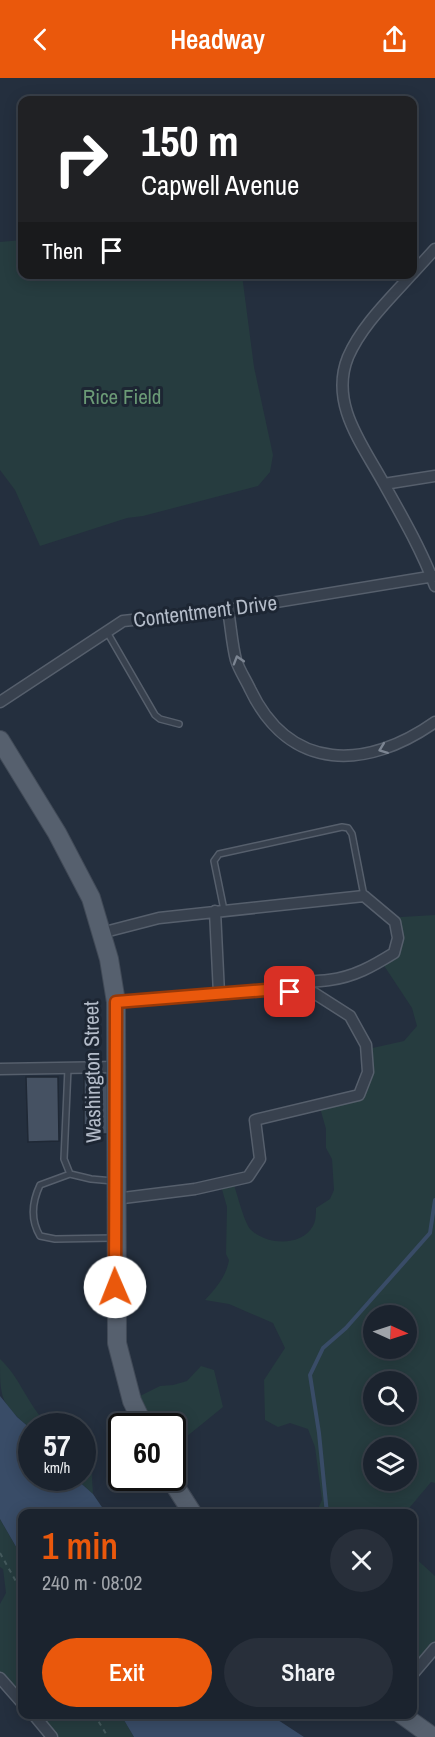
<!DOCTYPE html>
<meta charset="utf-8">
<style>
body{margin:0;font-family:"Archivo Narrow",sans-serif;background:#282f3a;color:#f1f3f6;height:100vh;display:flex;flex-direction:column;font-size:22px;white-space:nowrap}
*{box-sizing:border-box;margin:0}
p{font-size:20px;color:#a0a4aa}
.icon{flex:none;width:33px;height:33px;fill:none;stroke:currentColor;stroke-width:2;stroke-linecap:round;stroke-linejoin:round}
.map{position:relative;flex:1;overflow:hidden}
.sheet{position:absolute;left:18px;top:1431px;width:399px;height:210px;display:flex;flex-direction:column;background:#1b232e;border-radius:12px;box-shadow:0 3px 15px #0003,0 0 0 2px #39404a}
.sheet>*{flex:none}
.top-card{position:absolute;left:18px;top:18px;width:399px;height:183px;border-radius:12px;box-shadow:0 3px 15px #0003,0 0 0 2px #39404a;background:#202124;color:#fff;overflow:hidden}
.needle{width:39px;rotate:93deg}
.buttons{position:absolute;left:363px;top:1227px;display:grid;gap:12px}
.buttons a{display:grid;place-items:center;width:54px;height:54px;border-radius:50%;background:#1b232e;box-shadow:0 3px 15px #0003,0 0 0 2px #39404a;font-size:30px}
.speed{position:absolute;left:18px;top:1335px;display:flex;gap:12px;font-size:30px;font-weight:700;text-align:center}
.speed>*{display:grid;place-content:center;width:78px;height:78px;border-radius:50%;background:#1b232e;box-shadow:0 3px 15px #0003,0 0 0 2px #39404a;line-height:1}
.speed small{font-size:15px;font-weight:400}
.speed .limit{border:3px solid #111;border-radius:9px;background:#fff;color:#111}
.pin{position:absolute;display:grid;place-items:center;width:51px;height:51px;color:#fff;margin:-26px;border-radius:12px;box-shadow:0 3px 9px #0006}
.me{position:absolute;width:66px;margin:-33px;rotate:359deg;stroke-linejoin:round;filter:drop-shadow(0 0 4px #0008)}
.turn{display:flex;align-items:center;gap:21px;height:126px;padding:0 24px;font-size:27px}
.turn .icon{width:78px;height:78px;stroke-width:2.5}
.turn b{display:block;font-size:42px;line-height:51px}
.then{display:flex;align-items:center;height:57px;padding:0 24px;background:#0003;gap:12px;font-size:22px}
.round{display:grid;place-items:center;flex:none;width:63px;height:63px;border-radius:32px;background:#282f3a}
.summary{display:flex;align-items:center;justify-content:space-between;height:102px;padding:0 24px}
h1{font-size:36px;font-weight:600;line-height:45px;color:#ea580c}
.primary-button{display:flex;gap:12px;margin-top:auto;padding:12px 24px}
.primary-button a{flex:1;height:69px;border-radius:36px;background:#ea580c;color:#fff;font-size:24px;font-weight:600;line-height:69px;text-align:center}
.primary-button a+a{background:#282f3a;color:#f1f3f6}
header{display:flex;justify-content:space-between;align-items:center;height:78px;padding:0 24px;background:#ea580c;color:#fff;font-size:27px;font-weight:600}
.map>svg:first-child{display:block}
.green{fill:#263c3f;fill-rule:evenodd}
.water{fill:#394c67}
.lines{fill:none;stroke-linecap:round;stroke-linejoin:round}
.stream{stroke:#394c67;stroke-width:4}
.building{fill:#455162;stroke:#1f2835;stroke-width:1.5}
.service-casing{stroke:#565f6c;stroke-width:8}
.minor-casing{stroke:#565f6c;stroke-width:13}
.primary-casing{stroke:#414a57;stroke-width:20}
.path{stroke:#44595c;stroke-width:2;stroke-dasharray:4.5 4.5;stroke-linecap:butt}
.service{stroke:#38414e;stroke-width:5}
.minor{stroke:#38414e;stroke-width:10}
.primary{stroke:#56606e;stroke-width:18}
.oneway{stroke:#7c8592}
.route-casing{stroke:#983908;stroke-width:15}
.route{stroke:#ea580c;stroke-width:10}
.labels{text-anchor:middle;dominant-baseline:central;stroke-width:6;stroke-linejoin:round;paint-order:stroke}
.park-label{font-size:21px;fill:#6b9a76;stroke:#1d2633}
.street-label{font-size:21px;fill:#b4bcc9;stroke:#1d2633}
</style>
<header><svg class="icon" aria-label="back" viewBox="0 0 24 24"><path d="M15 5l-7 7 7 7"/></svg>Headway<svg class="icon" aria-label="share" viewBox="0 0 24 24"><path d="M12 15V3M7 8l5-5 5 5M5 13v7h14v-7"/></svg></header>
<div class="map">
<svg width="435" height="1659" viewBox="0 0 435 1659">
<rect width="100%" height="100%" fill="#242f3e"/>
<path class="green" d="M 22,162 L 22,196 L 242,197 L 254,289 L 273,377 L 270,394 L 258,408 L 143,438 L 127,440 L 40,468 L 15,412 L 0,392 L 0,164 Z
M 435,837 L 435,1405 L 431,1404 L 405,1435 L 316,1435 L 322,1422 L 315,1369 L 308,1351 L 290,1345 L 278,1349 L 265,1342 L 264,1302 L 285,1270 L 273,1245 L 229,1226 L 205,1222 C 216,1210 226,1199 229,1182 L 226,1176 L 227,1129 L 221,1108 L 233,1104 C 237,1115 244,1145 251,1152 C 267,1167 301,1169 313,1148 C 316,1143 316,1135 316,1130 L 330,1121 L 334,1112 L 332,1081 L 326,1070 L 326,1051 L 320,1030 L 360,1016 L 368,971 L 404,963 L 417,948 L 412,930 L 381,883 L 391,872 L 393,852 L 384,840 ZM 374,1238 L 406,1238 L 406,1270 L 374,1270 ZM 374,1304 L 406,1304 L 406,1336 L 374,1336 ZM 374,1370 L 406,1370 L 406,1402 L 374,1402 Z
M 0,1281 C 21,1300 29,1331 50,1348 L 32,1348 L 31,1351 C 0,1325 0,1321 0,1281 Z
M 201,1288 L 214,1292 L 223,1329 L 186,1359 L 173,1364 L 172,1348 L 145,1348 L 134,1321 L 160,1308 L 173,1307 L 187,1303 Z
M 86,1362 L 91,1384 L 93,1416 L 75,1400 L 82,1400 L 83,1363 Z
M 0,1441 L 22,1479 L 22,1626 L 0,1600 L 0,1526 L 6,1515 L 3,1491 L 0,1489 Z
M 412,1477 L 435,1498 L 435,1571 L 412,1599 Z
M 32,1637 L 121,1637 L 134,1659 L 51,1659 Z"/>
<path class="water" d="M 0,1318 L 17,1339 L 31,1351 L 32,1400 L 75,1400 L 93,1416 L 106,1435 L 22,1436 L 22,1479 L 0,1441 Z
M 121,1637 L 275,1637 L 278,1642 L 304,1659 L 134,1659 Z"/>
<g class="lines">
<path class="stream" d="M 327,1436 L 319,1355 L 310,1297 L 323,1270 L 346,1250 L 430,1155 L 435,1122"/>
</g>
<path class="building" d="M 26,999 L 58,999 L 59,1063 L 28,1064 Z
M 84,999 L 111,999 L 111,1056 L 84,1056 Z"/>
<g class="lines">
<g class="service-casing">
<path id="service" d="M 107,554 L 155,637 L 160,641 L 179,646
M 224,832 L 214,783 L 219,776 L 342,749 L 348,750 L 352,756 L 364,818
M 68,990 L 64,1081 L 70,1096 L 91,1101 L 113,1103
M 70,1096 L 40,1107 C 32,1124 30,1141 40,1158 L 55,1161 L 113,1160"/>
</g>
<g class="minor-casing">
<path id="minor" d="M 412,196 C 389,222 362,247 348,279 C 329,326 363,367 384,406 C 402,438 422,473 435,508
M 412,196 L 435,171
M 384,406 L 435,398
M 228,532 C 231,549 232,567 236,582 C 239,592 246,602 250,611 C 290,695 367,692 435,644
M 0,624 L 123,543 L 228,532 L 435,498
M 215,833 L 219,916
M 101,855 L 159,840 L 364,818 L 395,844 L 398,860 L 394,875 C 373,888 354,899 329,902 C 309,905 288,901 269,910
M 0,991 L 116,989
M 115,1121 L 195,1111 L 248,1099 L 260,1081 L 255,1042 L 359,1017 L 368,994 L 366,967 L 350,938 L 314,915 L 266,912 L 116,924
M 412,1597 L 435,1570
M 0,1600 L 22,1625
M 33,1636 L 52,1659"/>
</g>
<g class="primary-casing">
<path id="primary" d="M 0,662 L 57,755 L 91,820 L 109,881 L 116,924 L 117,1265 L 132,1323 L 144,1348
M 170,1400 L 193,1436
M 401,1636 L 433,1659"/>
</g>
<path class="path" d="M 0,1475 L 22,1514
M 94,1636 L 108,1659"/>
<use href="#service" class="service"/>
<use href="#minor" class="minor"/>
<use href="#primary" class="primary"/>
</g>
<defs><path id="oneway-chevron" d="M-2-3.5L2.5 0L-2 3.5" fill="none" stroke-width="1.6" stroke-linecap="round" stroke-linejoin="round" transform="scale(1.5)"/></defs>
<g class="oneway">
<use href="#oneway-chevron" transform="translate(238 582) rotate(-107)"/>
<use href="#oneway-chevron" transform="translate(383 671) rotate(159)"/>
</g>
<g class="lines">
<g class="route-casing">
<path id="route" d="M 115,1209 L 116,924 L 266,912 L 290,914"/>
</g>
<use href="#route" class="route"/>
</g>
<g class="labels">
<g class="park-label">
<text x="122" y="318">Rice Field</text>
</g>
<g class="street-label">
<text transform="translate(205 533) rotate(-7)">Contentment Drive</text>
<text transform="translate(92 994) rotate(-91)">Washington Street</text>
</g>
</g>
</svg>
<div class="buttons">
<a><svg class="needle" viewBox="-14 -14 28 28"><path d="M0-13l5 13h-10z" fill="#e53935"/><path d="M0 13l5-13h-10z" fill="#a0a4aa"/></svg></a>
<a><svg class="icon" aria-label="search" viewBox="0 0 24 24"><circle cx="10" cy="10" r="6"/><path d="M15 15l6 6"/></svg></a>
<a><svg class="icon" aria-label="layers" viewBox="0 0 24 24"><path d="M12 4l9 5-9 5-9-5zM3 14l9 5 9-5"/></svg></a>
</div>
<div class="speed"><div>57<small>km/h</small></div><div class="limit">60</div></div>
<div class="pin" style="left:290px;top:914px;background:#d93025"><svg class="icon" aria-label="arrive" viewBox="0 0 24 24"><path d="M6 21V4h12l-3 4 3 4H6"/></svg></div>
<svg class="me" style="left:115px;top:1209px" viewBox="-20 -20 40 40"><circle r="19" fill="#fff"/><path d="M0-13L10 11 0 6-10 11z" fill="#ea580c"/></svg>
<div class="top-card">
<div class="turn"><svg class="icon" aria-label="right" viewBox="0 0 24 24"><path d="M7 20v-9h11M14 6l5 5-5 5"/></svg><div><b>150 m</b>Capwell Avenue</div></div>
<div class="then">Then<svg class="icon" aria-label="arrive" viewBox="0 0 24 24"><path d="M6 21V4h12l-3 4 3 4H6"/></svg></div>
</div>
<section class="sheet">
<div class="summary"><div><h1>1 min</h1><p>240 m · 08:02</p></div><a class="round"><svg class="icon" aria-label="close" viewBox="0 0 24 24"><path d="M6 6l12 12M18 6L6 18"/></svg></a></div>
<div class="primary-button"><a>Exit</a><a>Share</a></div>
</section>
</div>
